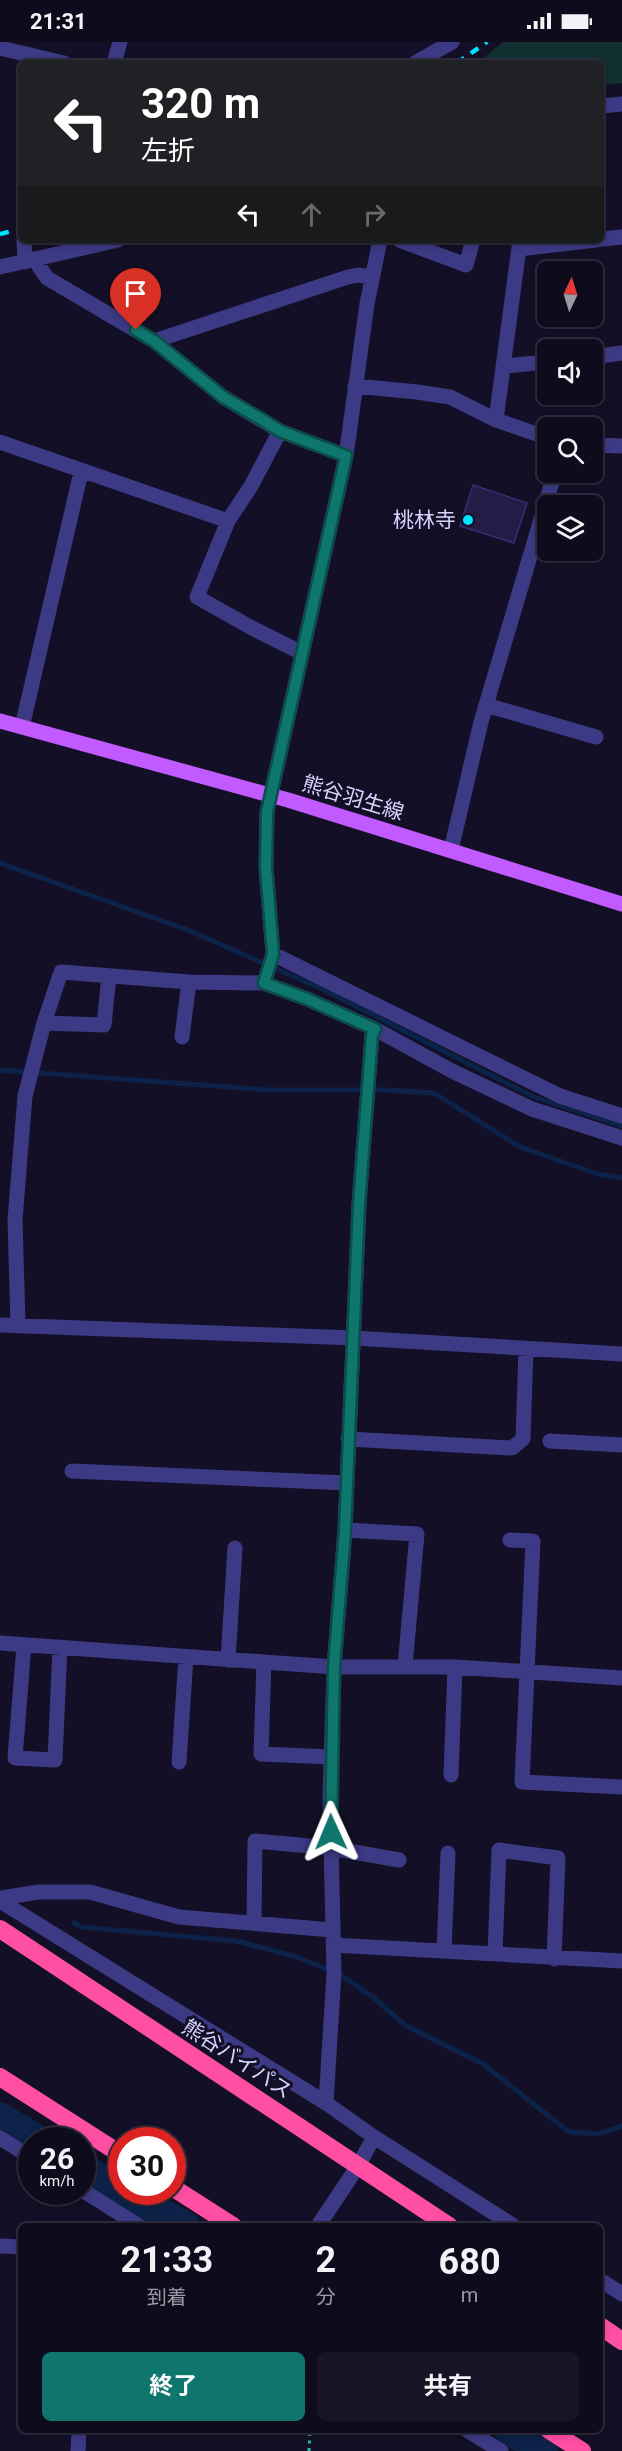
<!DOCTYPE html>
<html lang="ja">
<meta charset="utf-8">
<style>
body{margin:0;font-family:Roboto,"Noto Sans JP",sans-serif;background:#171425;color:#f1f3f6;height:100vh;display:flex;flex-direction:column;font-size:22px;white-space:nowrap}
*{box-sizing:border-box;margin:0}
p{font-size:20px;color:#9b9ba3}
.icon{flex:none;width:33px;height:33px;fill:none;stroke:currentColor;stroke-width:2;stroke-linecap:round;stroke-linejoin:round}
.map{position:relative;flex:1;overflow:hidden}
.drawer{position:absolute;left:18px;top:2181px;width:585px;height:210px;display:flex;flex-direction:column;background:#0e0b1c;border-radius:9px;box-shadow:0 3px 9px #0003,0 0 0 2px #2e2b3b}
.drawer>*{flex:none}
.top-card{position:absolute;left:18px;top:18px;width:586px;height:183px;border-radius:9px;box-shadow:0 3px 9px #0003,0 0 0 2px #2e2b3b;background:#202124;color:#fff;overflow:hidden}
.needle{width:39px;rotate:4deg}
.fabs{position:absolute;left:537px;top:219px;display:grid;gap:12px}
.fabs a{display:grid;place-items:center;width:66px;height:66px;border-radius:9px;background:#0e0b1c;box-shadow:0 3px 9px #0003,0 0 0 2px #2e2b3b;font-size:30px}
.speed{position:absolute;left:18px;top:2085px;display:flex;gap:12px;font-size:30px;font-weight:700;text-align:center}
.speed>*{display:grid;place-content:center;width:78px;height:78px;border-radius:50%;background:#0e0b1c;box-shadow:0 3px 9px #0003,0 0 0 2px #2e2b3b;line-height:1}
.speed small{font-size:15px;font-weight:400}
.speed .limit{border:9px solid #d22;background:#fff;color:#111}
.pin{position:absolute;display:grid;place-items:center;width:51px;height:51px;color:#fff;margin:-62px -26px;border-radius:50% 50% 50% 0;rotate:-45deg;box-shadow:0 0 6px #0007}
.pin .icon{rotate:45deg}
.me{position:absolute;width:66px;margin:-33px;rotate:359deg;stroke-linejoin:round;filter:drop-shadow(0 0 4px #0008)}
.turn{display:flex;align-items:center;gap:21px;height:126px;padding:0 24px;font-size:27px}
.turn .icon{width:78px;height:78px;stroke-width:2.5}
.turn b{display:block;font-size:42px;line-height:51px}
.lanes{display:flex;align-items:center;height:57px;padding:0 24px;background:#0003;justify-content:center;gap:30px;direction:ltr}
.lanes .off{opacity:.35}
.eta{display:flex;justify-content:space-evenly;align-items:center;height:102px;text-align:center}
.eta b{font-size:36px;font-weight:700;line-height:42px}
.cta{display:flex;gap:12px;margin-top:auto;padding:12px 24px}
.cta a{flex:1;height:69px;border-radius:9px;background:#0f766e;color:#fff;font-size:24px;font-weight:700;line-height:69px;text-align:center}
.cta a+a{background:#171425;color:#f1f3f6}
.status{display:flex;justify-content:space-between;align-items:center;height:42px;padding:0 30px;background:#0e0b1c;direction:ltr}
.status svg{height:16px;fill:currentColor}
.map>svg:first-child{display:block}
.green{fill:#12302f}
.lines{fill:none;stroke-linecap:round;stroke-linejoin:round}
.stream{stroke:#0c2248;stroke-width:5}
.river{stroke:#0c2248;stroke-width:30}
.building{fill:#241b47;stroke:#3b2d73;stroke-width:1.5}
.path{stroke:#2fb8b0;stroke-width:3;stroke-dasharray:3 4.5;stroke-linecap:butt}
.minor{stroke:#3d3a85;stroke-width:15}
.major{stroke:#c25bff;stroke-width:15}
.highway{stroke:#ff4fa3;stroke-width:18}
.rail{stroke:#00e5ff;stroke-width:4.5;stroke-dasharray:9 8;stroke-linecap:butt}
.route-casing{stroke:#0a4d48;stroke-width:15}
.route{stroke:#0f766e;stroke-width:10}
.poi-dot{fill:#00e5ff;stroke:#130f26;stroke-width:2}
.labels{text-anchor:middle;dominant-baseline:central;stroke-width:6;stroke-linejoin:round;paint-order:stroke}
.poi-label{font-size:21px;fill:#d9d4ff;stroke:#130f26;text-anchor:end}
.street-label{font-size:21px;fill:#d9d4ff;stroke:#130f26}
</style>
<div class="status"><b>21:31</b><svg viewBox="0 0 49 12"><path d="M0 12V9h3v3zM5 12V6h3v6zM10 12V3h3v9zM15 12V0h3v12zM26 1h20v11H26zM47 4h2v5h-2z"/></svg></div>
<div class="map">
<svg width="622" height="2409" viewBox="0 0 622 2409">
<rect width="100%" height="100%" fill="#130f26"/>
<path class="green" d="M 503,0 L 622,0 L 622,41 L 602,43 L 602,21 L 477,21 Z"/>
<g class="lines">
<path class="stream" d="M 0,821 L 188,888 L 320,946 L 534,1055 L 622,1084
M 0,1028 L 268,1048 L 385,1048 L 434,1051 L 520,1105 L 598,1132 L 622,1136
M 74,1881 L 81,1885 L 236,1899 L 294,1914 L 339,1932 L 373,1955 L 406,1984 L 483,2022 L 569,2090 L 598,2092 L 622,2084"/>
<path class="river" d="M 0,2075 L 38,2098
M 82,2126 L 122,2149
M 123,2150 L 185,2184
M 510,2388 L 543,2409"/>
</g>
<path class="building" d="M 473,443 L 527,461 L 514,501 L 460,484 Z"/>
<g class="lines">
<path class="path" d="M 309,2409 L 310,2388"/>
<path class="minor" d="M 0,6 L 64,21
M 114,21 L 120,0
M 415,21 L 452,0
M 602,64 L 622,62
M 602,197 L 622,195
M 24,198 L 25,220
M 380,198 L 367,262 L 346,414 L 267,770 L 266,825 L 273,912 L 264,941 L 307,957 L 375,987 L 452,1029 L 532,1067 L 622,1096
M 399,198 L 466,223 L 473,198
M 519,207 L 596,198
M 34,217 L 47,236 L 154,299 L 223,355 L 280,389 L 346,414
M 0,225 L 118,198
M 154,299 L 348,235 L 358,233 L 372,235
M 592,315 L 622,311
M 504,324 L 548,320
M 355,344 L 417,350 L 450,355 L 496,378 L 548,396
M 496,378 L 520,198
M 280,389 L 251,444 L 228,479 L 197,555 L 252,586 L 302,611
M 0,400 L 228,479
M 592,403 L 622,404
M 486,663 L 596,695
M 22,685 L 81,430
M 451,808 L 481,680 L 555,430
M 273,912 L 560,1054 L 622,1074
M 44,981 L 104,983 L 109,934
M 182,995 L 189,940
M 18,1282 L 15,1178 L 25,1054 L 44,981 L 61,930 L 189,940 L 264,941
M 0,1283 L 353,1296 L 622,1312
M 348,1397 L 512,1406 L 523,1397 L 526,1307
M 550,1399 L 622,1403
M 72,1429 L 347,1441
M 345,1488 L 417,1492 L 405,1624
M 510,1498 L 533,1499 L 522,1740 L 622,1745
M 0,1601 L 334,1625 L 455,1625 L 622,1636
M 24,1603 L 15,1716 L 55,1718 L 60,1605
M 228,1618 L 235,1506
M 264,1620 L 261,1712 L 331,1715
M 179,1720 L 186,1615
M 451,1733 L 455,1625
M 0,1856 L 39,1850 L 90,1850 L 179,1875 L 332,1888
M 0,1859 L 326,2061 L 374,2095 L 358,2124 L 318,2184
M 254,1881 L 255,1799 L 331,1806 L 399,1818
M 333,1903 L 622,1919
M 444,1908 L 448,1811
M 495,1912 L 499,1808 L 558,1816 L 554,1917
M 326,2061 L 334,1932 L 330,1756 L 334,1625 L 345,1488 L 359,1162 L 372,993 L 375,987
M 374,2095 L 514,2184
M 0,2096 L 32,2116
M 82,2148 L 139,2184
M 0,2204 L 21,2205
M 600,2238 L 622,2252
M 467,2388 L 501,2409
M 78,2409 L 79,2388"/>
<path class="major" d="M 0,679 L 288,758 L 622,862"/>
<path class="highway" d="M 0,1887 L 449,2184
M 0,2035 L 122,2113
M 172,2145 L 233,2184
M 600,2284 L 622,2299
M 549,2388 L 582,2409"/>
<path class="rail" d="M 457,21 L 487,0
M 0,192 L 21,187"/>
</g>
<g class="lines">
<g class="route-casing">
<path id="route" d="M 136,288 L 154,299 L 223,355 L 261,377 L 280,389 L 346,414 L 267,770 L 266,825 L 273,912 L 264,941 L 307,957 L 375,987 L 372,993 L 359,1162 L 345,1488 L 334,1625 L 331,1790"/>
</g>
<use href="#route" class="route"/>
</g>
<circle class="poi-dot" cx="468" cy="478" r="6"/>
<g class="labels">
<g class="poi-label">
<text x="456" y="478">桃林寺</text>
</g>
<g class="street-label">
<text transform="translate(353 756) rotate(17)">熊谷羽生線</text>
<text transform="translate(237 2017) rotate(33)">熊谷バイパス</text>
</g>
</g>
</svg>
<div class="fabs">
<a><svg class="needle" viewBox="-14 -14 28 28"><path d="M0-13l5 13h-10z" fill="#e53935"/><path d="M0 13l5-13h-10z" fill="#9b9ba3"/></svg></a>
<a><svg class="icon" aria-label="sound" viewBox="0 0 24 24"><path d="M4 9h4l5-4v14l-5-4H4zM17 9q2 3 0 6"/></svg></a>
<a><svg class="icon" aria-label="search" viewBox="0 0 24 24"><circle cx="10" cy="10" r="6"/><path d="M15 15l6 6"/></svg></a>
<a><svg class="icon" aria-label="layers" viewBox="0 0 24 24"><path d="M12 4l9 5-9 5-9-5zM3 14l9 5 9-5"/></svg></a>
</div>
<div class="speed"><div>26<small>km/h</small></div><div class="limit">30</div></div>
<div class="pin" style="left:136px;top:288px;background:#d93025"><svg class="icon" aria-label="arrive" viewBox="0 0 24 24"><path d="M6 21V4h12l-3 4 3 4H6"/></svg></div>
<svg class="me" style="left:331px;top:1790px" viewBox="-20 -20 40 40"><path d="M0-17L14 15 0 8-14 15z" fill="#0f766e" stroke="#fff" stroke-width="4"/></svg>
<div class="top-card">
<div class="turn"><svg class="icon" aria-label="left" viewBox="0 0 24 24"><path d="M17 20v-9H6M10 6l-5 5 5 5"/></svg><div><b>320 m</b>左折</div></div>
<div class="lanes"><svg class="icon" aria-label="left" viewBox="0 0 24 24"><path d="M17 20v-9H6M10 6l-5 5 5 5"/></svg><svg class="icon off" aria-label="ahead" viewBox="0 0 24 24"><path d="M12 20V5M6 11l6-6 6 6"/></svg><svg class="icon off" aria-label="right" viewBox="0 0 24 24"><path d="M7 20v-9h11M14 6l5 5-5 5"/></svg></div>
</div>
<section class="drawer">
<div class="eta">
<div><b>21:33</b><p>到着</p></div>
<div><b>2</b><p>分</p></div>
<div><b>680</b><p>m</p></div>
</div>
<div class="cta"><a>終了</a><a>共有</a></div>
</section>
</div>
